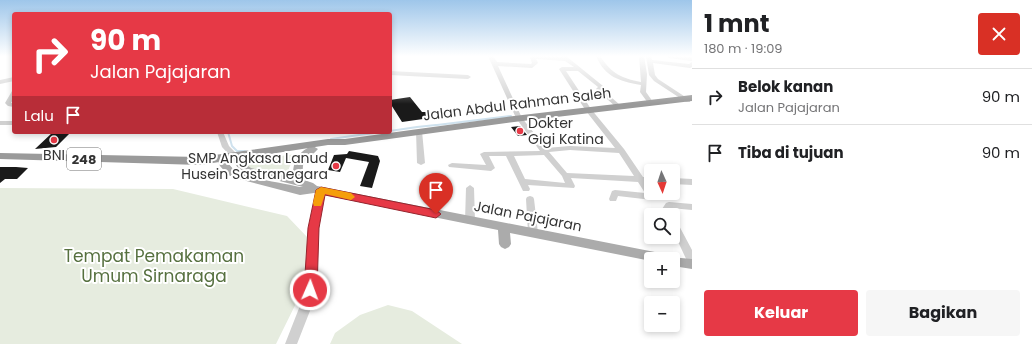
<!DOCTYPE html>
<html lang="id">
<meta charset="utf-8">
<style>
body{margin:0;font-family:Poppins,sans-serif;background:#f6f6f6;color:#202124;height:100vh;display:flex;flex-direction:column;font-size:15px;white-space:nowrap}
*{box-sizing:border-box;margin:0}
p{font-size:13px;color:#757577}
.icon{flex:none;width:22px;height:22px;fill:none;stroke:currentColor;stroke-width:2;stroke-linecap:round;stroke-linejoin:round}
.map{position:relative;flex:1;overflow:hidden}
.panel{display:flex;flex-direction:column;background:#fff;width:340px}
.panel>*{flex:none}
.banner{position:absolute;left:12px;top:12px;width:380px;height:122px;border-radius:4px;box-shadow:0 2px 6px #0003;background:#e63946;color:#fff;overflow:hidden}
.needle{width:26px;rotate:177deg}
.fabs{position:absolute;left:644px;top:164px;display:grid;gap:8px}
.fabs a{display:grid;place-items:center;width:36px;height:36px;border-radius:4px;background:#fff;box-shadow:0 2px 6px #0003;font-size:20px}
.pin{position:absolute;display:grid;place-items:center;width:34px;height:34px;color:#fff;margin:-41px -17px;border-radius:50% 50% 50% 0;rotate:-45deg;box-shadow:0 0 4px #0007}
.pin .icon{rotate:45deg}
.me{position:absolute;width:44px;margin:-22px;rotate:2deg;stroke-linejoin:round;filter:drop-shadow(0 0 3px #0008)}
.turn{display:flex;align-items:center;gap:14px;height:84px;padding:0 12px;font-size:18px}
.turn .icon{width:52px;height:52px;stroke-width:2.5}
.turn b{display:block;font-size:28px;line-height:34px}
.then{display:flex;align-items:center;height:38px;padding:0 12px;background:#0003;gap:8px;font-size:15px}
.round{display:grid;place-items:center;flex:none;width:42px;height:42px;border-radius:4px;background:#f6f6f6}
.head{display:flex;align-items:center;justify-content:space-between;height:68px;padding:0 12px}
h1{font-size:24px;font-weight:700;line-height:30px}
.cta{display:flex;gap:8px;margin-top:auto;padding:8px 12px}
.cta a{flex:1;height:46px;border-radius:4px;background:#e63946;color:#fff;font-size:16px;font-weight:700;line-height:46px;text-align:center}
.cta a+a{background:#f6f6f6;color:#202124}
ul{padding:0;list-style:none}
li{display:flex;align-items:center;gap:12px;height:56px;padding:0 12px;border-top:1px solid #e0e0e0}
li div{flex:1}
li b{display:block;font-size:15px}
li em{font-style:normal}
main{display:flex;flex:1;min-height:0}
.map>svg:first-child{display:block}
.green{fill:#e6ecdf}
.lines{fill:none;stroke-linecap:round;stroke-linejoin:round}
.stream{stroke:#cfe2ee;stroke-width:2}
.building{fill:#1a1a1a}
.minor{fill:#d0d0d0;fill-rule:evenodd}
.major{fill:#ababab;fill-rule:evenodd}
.highway{fill:#9a9a9a;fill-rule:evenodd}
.route{fill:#e63946;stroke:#96252e}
.slow{fill:#f59e0b}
.poi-dot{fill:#e63946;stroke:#fff;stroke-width:1.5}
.labels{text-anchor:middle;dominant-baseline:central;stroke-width:4;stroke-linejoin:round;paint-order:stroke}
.shield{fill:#fff;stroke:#707070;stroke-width:1}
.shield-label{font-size:13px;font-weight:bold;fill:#333}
.street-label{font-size:14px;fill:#333;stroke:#fff}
.poi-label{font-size:14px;fill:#333;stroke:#fff;text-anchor:start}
.near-park-label{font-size:17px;fill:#56703f;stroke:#fff}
</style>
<main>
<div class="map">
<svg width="692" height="344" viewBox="0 0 692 344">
<rect width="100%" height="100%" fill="#fff"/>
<path class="green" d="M 296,154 L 289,168 L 289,178 L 249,169 L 244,165 L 257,159 Z
M 0,188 L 173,189 L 287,216 L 308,238 L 308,279 L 276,344 L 0,344 Z
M 388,305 L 412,311 L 462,344 L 330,344 L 335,333 L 360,315 Z"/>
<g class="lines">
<path class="stream" d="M 437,125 L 511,116
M 417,127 L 436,125
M 390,131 L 417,127
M 228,132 L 232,146 L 237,151 L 245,151
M 367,134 L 381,132
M 331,139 L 366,134"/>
</g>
<path class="building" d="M 410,97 L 422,112 L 427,112 L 430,118 L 402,122 L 390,103 L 390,100 Z
M 520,126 L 527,135 L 518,136 L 511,127 Z
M 53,132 L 71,132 L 56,147 L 35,149 Z
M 349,151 L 378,156 L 380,161 L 372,188 L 360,186 L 369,162 L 346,158 L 340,172 L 328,170 L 334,155 L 347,154 Z
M 0,167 L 16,167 L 28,168 L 17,179 L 5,179 L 0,183 Z"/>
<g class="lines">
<path class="minor" d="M 488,56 L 493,56 L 497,62 L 531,64 L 532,63 L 530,57 L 532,56 L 561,57 L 561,56 L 566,56 L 603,86 L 604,87 L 602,89 L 620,105 L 620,107 L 616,107 L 597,90 L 596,89 L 598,87 L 578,71 L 566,71 L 591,109 L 624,149 L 643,177 L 651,177 L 651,183 L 646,182 L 651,189 L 651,193 L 654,193 L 656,197 L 655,199 L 652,200 L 618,196 L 616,201 L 610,201 L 609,199 L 612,191 L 615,190 L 645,193 L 638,182 L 571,178 L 575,186 L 574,188 L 528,185 L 530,189 L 529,191 L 523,191 L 506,156 L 489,156 L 495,168 L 491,171 L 449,167 L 448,165 L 452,163 L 486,165 L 480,154 L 484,152 L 540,151 L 516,118 ZM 536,59 L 565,61 L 574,67 L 562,67 L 559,69 L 586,111 L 615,148 L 570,146 L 546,148 L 522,118 L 498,66 L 532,68 L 538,63 ZM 570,150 L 619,153 L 634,176 L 567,173 L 549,152 ZM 544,155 L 562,176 L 565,183 L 525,179 L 514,156 Z
M 596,56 L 600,56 C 612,74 621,78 641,82 L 639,56 L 644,56 L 647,74 L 646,92 L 653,102 L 652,103 L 648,103 L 640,92 L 641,85 C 619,81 605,77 596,56 Z
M 646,56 L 651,56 L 652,60 L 689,64 L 692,62 L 692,67 L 690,68 L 653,63 L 655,75 L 658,79 L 690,100 L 690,102 L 686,102 L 654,81 L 649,75 Z
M 666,56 L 692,57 L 692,61 L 669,58 Z
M 390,71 L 468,75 L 471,77 L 468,79 L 390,75 Z
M 14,77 L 14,81 L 0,84 L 0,80 Z
M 14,90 L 14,98 L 11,103 L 14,103 L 14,107 L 8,106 L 5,103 L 12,91 Z
M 0,121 L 14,121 L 14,125 L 0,125 Z
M 419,129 L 422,131 L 425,163 L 421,165 L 417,163 L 416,131 Z
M 217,132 L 223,132 L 229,146 L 239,156 L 238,158 L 232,158 L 222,147 Z
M 673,178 L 692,179 L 692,185 L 673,184 Z
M 470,185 L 474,188 L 475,221 L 473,223 L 470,224 L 467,223 L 465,221 L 466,188 Z
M 321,187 L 325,190 L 319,228 L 315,298 L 297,344 L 285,344 L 303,298 L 309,228 L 317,190 Z
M 530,196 L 533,197 L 534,199 L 538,233 L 536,236 L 533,237 L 530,236 L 528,233 L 526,199 L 527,197 Z
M 669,202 L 692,204 L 692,210 L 671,208 L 671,209 L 674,215 L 673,216 L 664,215 L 662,209 L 666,203 Z
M 673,219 L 676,220 L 692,250 L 692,264 L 688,263 L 673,231 Z"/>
<path class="major" d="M 313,146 L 318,149 C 306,162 300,158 304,180 L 313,183 L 317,186 L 665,254 L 670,257 L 692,259 L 692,269 L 673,266 L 673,259 L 651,259 L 651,261 L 510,233 L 511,244 L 509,247 L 505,249 L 501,247 L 499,244 L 498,230 L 314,193 L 300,195 L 239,179 L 228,175 L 220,166 L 217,159 L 222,156 L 225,157 C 228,162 230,168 237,171 C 252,179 282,183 300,187 L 303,187 L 244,172 L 238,168 L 230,156 L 232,154 L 238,154 L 245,164 L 251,168 L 293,178 C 292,163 298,150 313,146 Z"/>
<path class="highway" d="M 692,95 L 692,101 L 514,122 L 345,145 L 328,145 L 200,165 L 0,159 L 0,153 L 200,157 L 328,139 L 345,139 L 514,116 Z"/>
</g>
<linearGradient id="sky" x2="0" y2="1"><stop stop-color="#9ec6ea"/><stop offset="0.54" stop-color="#fff"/><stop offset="1" stop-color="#fff" stop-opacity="0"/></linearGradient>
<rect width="692" height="104" fill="url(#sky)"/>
<path class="route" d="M 321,187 L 436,210 L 441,214 L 436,218 L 325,195 L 319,228 L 317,290 L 315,293 L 310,295 L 306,293 L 304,290 L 308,228 L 316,190 Z"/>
<path class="slow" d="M 321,187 L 351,193 L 355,197 L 351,200 L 325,194 L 321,206 L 314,206 L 313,203 L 316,190 Z"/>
<g class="poi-dot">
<circle cx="520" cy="131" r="4"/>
<circle cx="54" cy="140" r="4"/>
<circle cx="336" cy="166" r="4"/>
</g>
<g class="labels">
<rect class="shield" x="67" y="148" width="34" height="22" rx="3"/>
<g class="shield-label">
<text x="84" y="159">248</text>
</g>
<g class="street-label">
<text transform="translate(517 104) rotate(-7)">Jalan Abdul Rahman Saleh</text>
<text transform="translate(528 216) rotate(11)">Jalan Pajajaran</text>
</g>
<g class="poi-label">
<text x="528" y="123">Dokter<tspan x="528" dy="16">Gigi Katina</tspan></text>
<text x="54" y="155" text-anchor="middle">BNI</text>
<text x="328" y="158" text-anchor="end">SMP Angkasa Lanud<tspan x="328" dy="16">Husein Sastranegara</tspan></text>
</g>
<g class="near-park-label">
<text x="154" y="256">Tempat Pemakaman<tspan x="154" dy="20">Umum Sirnaraga</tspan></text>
</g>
</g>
</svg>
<div class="fabs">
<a><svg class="needle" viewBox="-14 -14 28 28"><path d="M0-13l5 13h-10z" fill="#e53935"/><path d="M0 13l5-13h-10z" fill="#757577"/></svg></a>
<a><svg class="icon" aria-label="search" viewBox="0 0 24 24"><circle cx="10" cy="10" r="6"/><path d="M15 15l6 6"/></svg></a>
<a>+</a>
<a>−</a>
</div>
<div class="pin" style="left:436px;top:214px;background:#d93025"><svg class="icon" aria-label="arrive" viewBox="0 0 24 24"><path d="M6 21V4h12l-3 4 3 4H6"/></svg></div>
<svg class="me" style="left:310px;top:290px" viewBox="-20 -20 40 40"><circle r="17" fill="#e63946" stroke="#fff" stroke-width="3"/><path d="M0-11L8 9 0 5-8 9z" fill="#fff"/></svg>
<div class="banner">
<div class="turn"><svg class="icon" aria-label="right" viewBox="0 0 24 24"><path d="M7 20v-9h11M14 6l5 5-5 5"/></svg><div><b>90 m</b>Jalan Pajajaran</div></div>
<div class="then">Lalu<svg class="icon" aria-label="arrive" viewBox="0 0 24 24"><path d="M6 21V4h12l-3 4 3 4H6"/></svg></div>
</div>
</div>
<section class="panel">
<div class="head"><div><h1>1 mnt</h1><p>180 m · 19:09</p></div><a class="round" style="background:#d93025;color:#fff"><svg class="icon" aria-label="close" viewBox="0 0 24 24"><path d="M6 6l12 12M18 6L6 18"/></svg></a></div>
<ul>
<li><svg class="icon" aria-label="right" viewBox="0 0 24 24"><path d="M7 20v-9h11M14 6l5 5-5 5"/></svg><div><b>Belok kanan</b><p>Jalan Pajajaran</p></div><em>90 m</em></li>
<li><svg class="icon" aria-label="arrive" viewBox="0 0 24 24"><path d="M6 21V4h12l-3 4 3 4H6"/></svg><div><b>Tiba di tujuan</b></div><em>90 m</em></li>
</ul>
<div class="cta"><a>Keluar</a><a>Bagikan</a></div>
</section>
</main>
